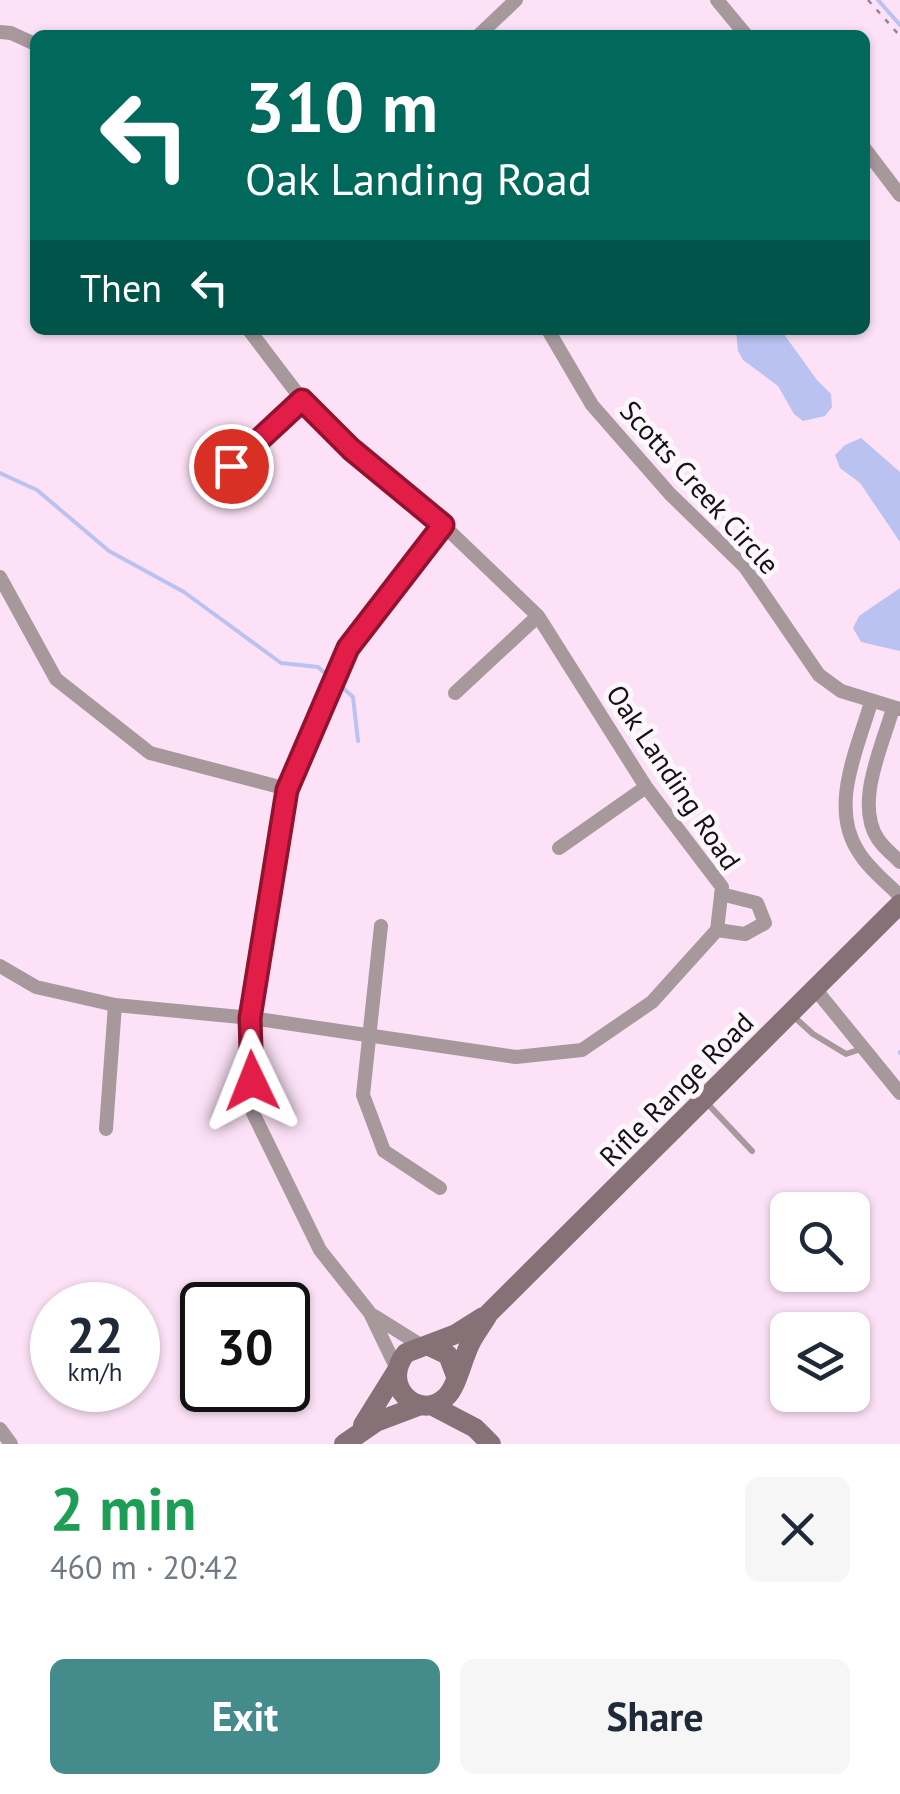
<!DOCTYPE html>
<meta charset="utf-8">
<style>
body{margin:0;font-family:"PT Sans",sans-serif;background:#f6f6f7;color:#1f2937;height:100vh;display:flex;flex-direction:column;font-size:38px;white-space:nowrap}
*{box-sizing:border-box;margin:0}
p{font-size:32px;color:#747a83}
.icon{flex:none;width:55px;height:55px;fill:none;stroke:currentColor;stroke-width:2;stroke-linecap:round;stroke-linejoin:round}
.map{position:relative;height:1444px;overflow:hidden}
.drawer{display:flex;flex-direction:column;background:#fff;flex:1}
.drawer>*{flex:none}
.hud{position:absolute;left:30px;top:30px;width:840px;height:305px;border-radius:15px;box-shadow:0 2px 8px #0004;background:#00695c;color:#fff;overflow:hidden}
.controls{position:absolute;left:770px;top:1192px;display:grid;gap:20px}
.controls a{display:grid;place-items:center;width:100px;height:100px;border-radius:15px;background:#fff;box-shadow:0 2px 8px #0004;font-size:50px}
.speed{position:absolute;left:30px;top:1282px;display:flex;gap:20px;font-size:50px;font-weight:700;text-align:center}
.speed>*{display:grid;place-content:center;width:130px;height:130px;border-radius:50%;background:#fff;box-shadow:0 2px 8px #0004;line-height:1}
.speed small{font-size:25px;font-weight:400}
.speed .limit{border:5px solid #111;border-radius:15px;background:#fff;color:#111}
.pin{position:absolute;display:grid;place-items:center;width:85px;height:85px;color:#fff;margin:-42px;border:5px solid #fff;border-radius:50%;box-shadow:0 2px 10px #0007}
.me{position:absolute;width:110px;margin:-55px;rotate:358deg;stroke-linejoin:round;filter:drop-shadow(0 0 8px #0008)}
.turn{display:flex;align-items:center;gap:35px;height:210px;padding:0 50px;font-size:45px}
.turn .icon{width:130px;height:130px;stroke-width:2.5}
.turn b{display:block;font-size:70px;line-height:85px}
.then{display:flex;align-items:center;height:95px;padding:0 50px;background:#0003;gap:20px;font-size:38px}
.round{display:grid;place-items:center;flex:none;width:105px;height:105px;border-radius:15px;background:#f6f6f7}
.summary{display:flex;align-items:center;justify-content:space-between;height:170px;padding:0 50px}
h1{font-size:60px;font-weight:700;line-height:75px;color:#1e9e55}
.action{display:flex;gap:20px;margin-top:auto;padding:20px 50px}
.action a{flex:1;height:115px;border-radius:15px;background:#448c8c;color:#fff;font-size:40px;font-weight:700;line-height:115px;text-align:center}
.action a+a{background:#f6f6f7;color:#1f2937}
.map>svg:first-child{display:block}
.water{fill:#bac2f1}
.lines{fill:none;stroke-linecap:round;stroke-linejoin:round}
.stream{stroke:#bac2f1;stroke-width:4}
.path{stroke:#978492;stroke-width:2.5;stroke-dasharray:5 8;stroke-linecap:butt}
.lane{stroke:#a7989c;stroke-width:6}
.street{stroke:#a7989c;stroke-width:14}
.secondary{stroke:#867176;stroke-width:20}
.route-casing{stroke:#92132f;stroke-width:25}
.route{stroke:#e11d48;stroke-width:18}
.labels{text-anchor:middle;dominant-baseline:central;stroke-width:10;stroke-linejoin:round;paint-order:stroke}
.street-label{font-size:28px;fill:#180f16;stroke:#fcf7fb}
</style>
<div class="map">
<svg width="900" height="1444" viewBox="0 0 900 1444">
<rect width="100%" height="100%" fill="#fde2f7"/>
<path class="water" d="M 736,330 L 781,330 L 817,380 L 831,394 L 832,407 L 825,416 L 803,421 L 794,414 L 778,386 L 743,360 L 738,351 Z
M 861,438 L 900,472 L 900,542 L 860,483 L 840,468 L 835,455 L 845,445 Z
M 900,588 L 900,651 L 861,642 L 853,628 L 859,616 Z"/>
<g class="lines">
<path class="stream" d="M 878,0 L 900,25
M 0,473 L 37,490 L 109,551 L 184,592 L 281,663 L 318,667 L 326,674
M 343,688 L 353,697 L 358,741
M 900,1053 L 900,1052"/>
<path class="path" d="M 868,0 L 900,36"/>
<path class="lane" d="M 792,1015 L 813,1034 L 846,1054 L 861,1049
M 705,1101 L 752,1151"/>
<path class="street" d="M 717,0 L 746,35
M 0,32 L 11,33 L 35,44
M 479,35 L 516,0
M 865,149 L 900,195
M 548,330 L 592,405 L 670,494 L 745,567 L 819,675 L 841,691 L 900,709
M 208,488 L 303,401
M 0,577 L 56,679 L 150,753 L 287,789
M 455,693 L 538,616
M 871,702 C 858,748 829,806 858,851 C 868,868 886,882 900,896
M 893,708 C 883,745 854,803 878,839 C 883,847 893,855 900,862
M 559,848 L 646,787
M 381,926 L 363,1095 L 384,1151 L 440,1188
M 717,930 L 745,934 L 765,923 L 757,903 L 721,894
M 0,966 L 36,987 L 115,1005 L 251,1018 L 516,1057 L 582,1050 L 652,1002 L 717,930 L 722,887 L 646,787 L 538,616 L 443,525 L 351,449 L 303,401 L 249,330
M 816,990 L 900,1093
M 106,1129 L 115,1005
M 374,1316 L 422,1346
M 397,1369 L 370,1313 L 320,1250 L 253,1113 L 251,1018 L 287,789 L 349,648 L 443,525
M 0,1429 L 11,1444"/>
<path class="secondary" d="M 427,1345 L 456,1334 L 483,1317
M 456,1376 L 448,1355 L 427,1345 L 406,1353 C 379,1385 419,1423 446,1397 C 458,1386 463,1355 472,1340 C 477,1331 484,1322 489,1313 L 900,904
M 431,1405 L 475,1428 L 491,1444
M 363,1425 L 396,1372
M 344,1444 L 376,1422 L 421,1405"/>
</g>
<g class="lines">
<g class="route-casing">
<path id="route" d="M 231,466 L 302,400 L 351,449 L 443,525 L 348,648 L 287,790 L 250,1018 L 252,1081"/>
</g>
<use href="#route" class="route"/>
</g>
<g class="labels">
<g class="street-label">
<text transform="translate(700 487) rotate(48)">Scotts Creek Circle</text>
<text transform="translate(674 777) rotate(56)">Oak Landing Road</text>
<text transform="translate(676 1089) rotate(-45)">Rifle Range Road</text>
</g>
</g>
</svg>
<div class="controls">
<a><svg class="icon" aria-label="search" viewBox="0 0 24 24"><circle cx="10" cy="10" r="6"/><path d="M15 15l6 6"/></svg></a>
<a><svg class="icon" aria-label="layers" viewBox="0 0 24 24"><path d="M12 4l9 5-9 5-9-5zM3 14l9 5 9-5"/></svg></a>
</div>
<div class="speed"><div>22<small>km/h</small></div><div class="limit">30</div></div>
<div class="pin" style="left:231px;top:466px;background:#d93025"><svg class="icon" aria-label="arrive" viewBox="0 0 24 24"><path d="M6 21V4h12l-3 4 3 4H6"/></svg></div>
<svg class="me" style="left:252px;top:1081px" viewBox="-20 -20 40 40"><path d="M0-17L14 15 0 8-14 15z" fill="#e11d48" stroke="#fff" stroke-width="4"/></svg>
<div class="hud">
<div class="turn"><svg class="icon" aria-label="left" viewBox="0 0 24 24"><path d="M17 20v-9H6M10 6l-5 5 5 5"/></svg><div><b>310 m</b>Oak Landing Road</div></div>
<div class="then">Then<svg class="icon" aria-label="left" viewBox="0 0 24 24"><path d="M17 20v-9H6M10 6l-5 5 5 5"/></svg></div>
</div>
</div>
<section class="drawer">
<div class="summary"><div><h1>2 min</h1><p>460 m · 20:42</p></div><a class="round"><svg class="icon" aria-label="close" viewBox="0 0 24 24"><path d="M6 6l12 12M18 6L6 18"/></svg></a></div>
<div class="action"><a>Exit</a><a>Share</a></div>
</section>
